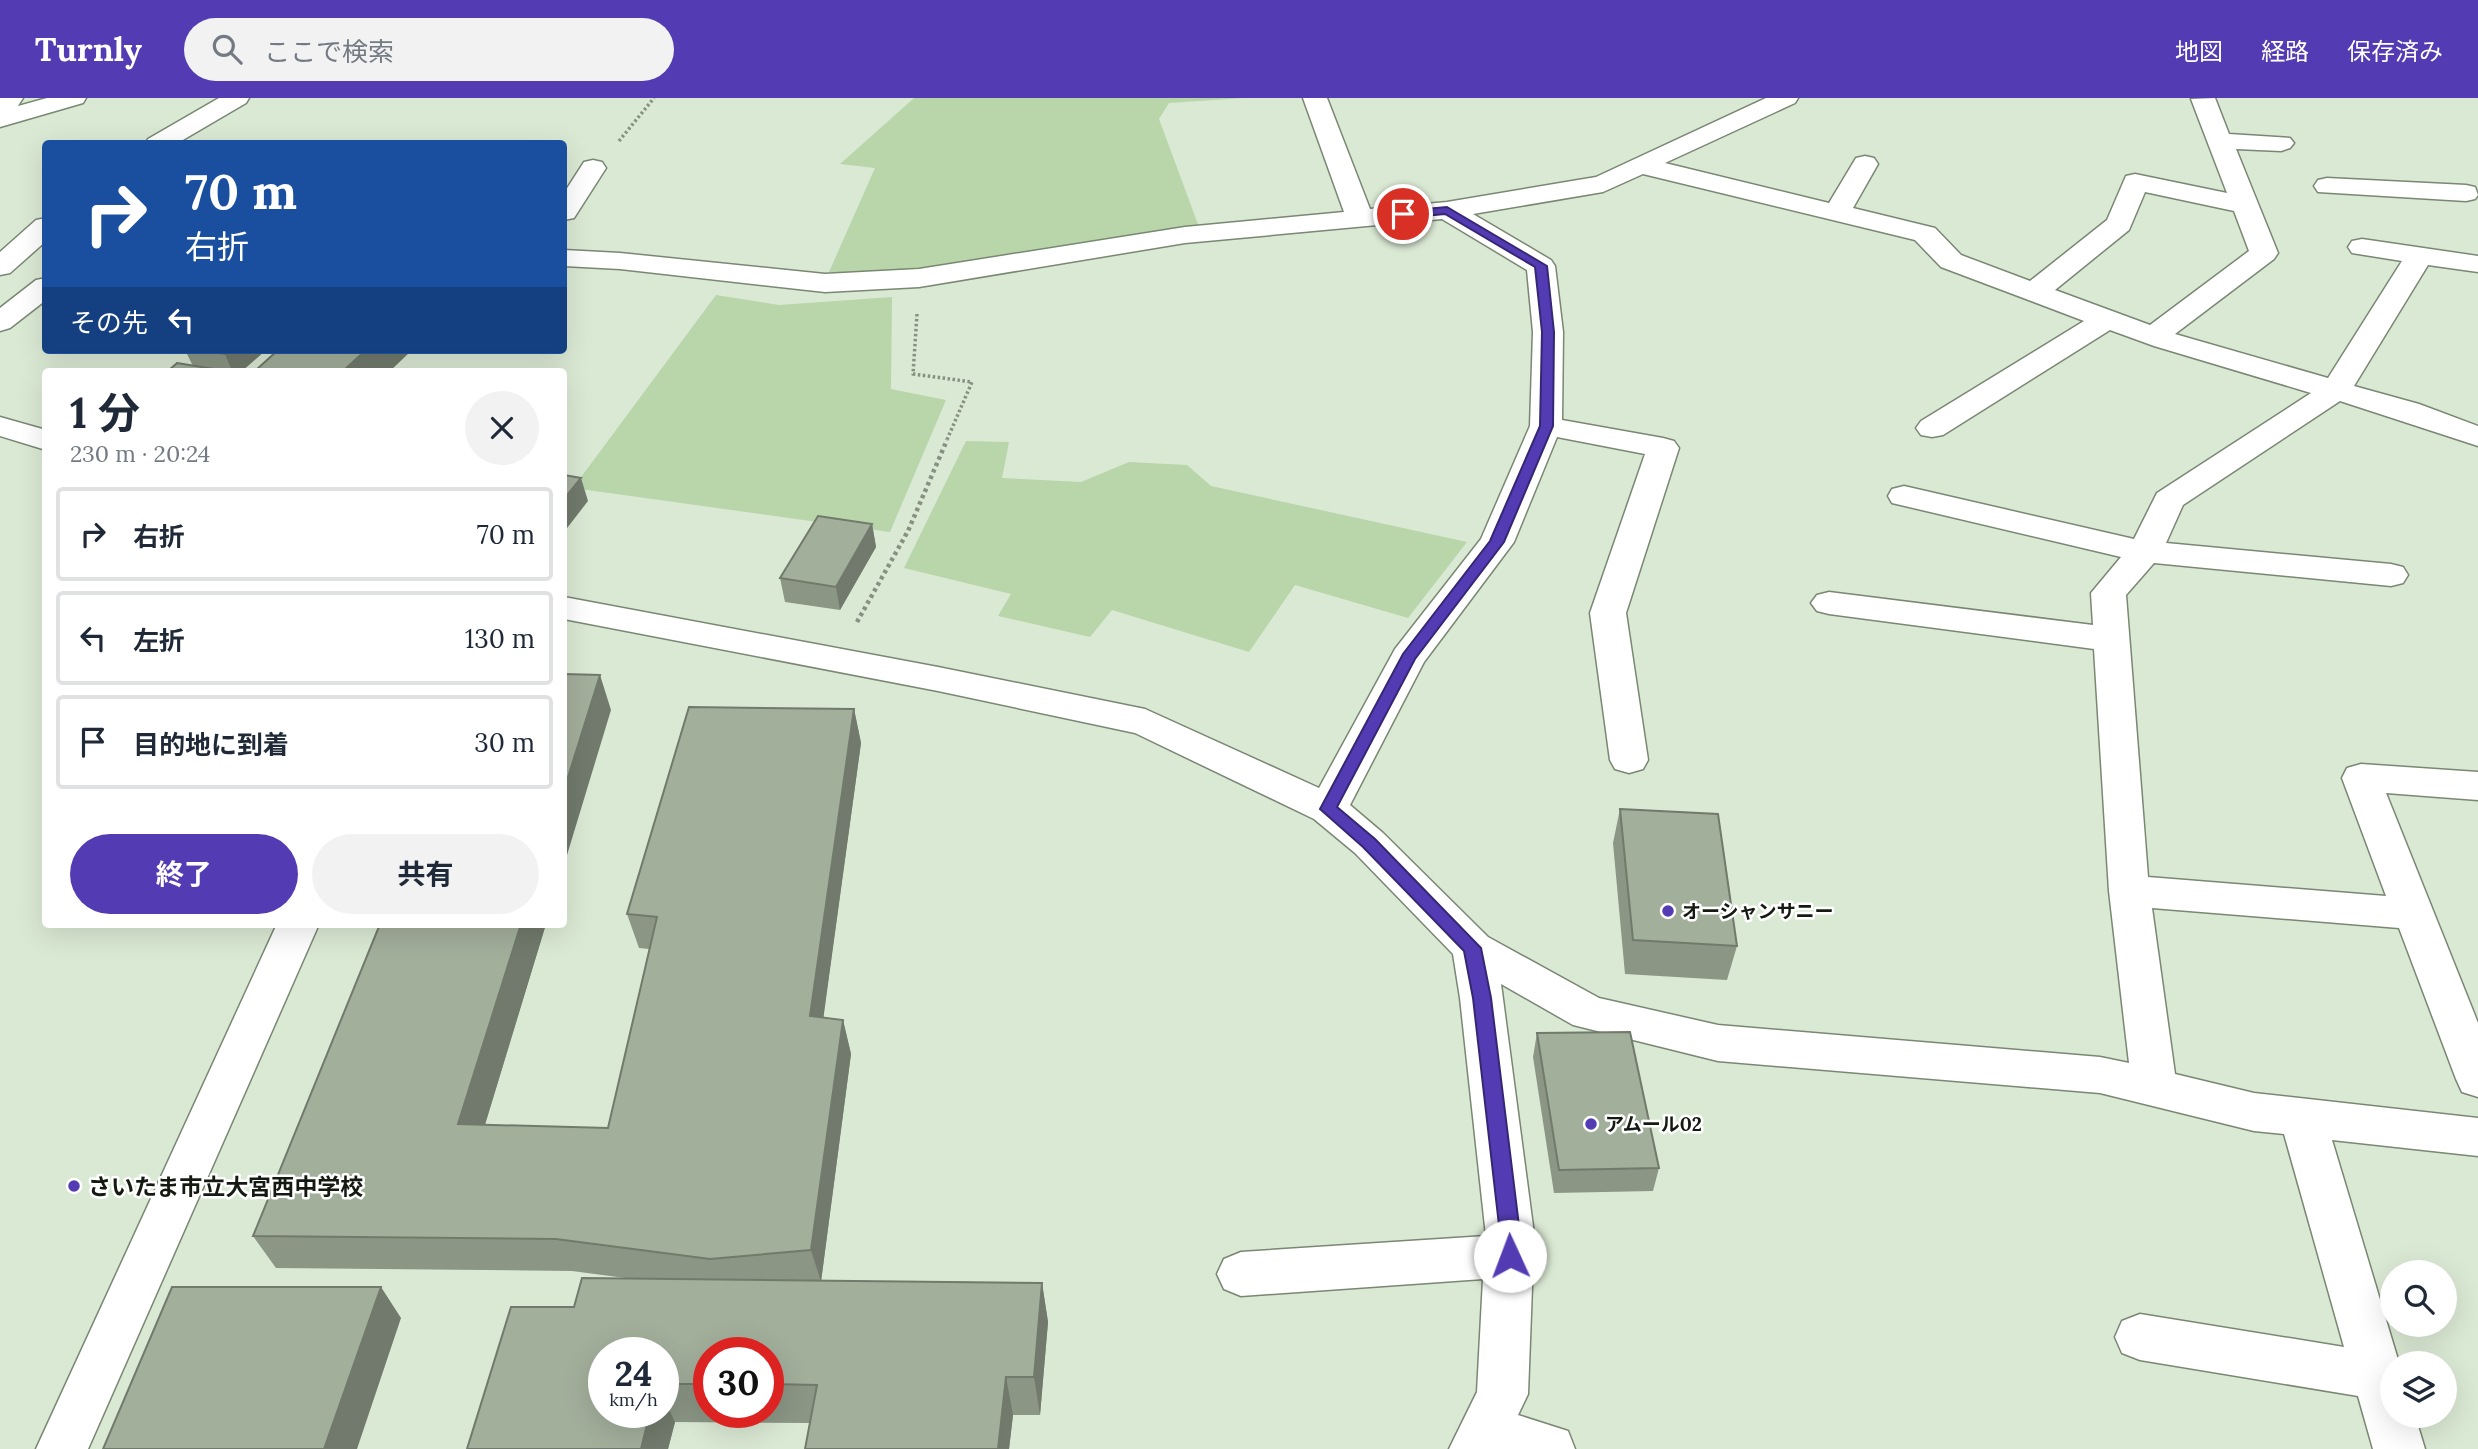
<!DOCTYPE html>
<html lang="ja">
<meta charset="utf-8">
<style>
body{margin:0;font-family:Lora,"Noto Sans JP",serif;background:#f2f2f3;color:#1f2937;height:100vh;display:flex;flex-direction:column;font-size:26px;white-space:nowrap}
*{box-sizing:border-box;margin:0}
p{font-size:23px;color:#747a83}
.icon{flex:none;width:38px;height:38px;fill:none;stroke:currentColor;stroke-width:2;stroke-linecap:round;stroke-linejoin:round}
.map{position:relative;flex:1;overflow:hidden}
.details{position:absolute;left:42px;top:270px;width:525px;height:560px;display:flex;flex-direction:column;background:#fff;border-radius:7px;box-shadow:0 7px 28px #0002}
.details>*{flex:none}
.guide{position:absolute;left:42px;top:42px;width:525px;height:214px;border-radius:7px;box-shadow:0 7px 28px #0002;background:#1a4fa0;color:#fff;overflow:hidden}
.fabs{position:absolute;left:2380px;top:1162px;display:grid;gap:14px}
.fabs a{display:grid;place-items:center;width:77px;height:77px;border-radius:50%;background:#fff;box-shadow:0 7px 28px #0002;font-size:35px}
.speed{position:absolute;left:588px;top:1239px;display:flex;gap:14px;font-size:35px;font-weight:700;text-align:center}
.speed>*{display:grid;place-content:center;width:91px;height:91px;border-radius:50%;background:#fff;box-shadow:0 7px 28px #0002;line-height:1}
.speed small{font-size:18px;font-weight:400}
.speed .limit{border:10px solid #d22;background:#fff;color:#111}
.pin{position:absolute;display:grid;place-items:center;width:60px;height:60px;color:#fff;margin:-30px;border:4px solid #fff;border-radius:50%;box-shadow:0 2px 7px #0007}
.me{position:absolute;width:77px;margin:-38px;rotate:358deg;stroke-linejoin:round;filter:drop-shadow(0 0 5px #0008)}
.turn{display:flex;align-items:center;gap:24px;height:147px;padding:0 28px;font-size:32px}
.turn .icon{width:91px;height:91px;stroke-width:2.5}
.turn b{display:block;font-size:49px;line-height:60px}
.then{display:flex;align-items:center;height:66px;padding:0 28px;background:#0003;gap:14px;font-size:26px}
.round{display:grid;place-items:center;flex:none;width:74px;height:74px;border-radius:37px;background:#f2f2f3}
.overview{display:flex;align-items:center;justify-content:space-between;height:119px;padding:0 28px}
h1{font-size:42px;font-weight:700;line-height:52px}
.cta{display:flex;gap:14px;margin-top:auto;padding:14px 28px}
.cta a{flex:1;height:80px;border-radius:42px;background:#533cb3;color:#fff;font-size:28px;font-weight:700;line-height:80px;text-align:center}
.cta a+a{background:#f2f2f3;color:#1f2937}
ul{padding:0;list-style:none}
li{display:flex;align-items:center;gap:21px;height:94px;margin:0 14px 10px;padding:0 14px;border:4px solid #e0e1e3;border-radius:7px}
li div{flex:1}
li b{display:block;font-size:26px}
li em{font-style:normal}
header{display:flex;align-items:center;gap:42px;box-sizing:border-box;height:98px;padding:0 35px;background:#533cb3;color:#fff}
header strong{font-size:33px}
nav{display:flex;gap:38px;margin-inline-start:auto;font-size:24px}
.search{width:490px;height:63px;background:#f2f2f3;display:flex;align-items:center;gap:18px;box-sizing:border-box;padding:0 24px;border-radius:38px;color:#747a83;font-size:26px}
.map>svg:first-child{display:block}
.green{fill:#b8d6aa}
.lines{fill:none;stroke-linecap:round;stroke-linejoin:round}
.minor-casing{stroke:#798773;stroke-width:3}
.major-casing{stroke:#798773;stroke-width:3}
.path-far1{stroke:#869181;stroke-width:3.5;stroke-dasharray:2.5 2.5;stroke-linecap:butt}
.path{stroke:#869181;stroke-width:4.5;stroke-dasharray:3.5 3.5;stroke-linecap:butt}
.minor{fill:#fff;fill-rule:evenodd}
.major{fill:#fff;fill-rule:evenodd}
.wall{fill:#8b9685;fill-rule:evenodd}
.shaded-wall{fill:#717a6c}
.building{fill:#a2af9b;stroke:#717a6c;stroke-width:2}
.route{fill:#533cb3;stroke:#362774;stroke-width:2}
.poi-dot{fill:#533cb3;stroke:#fff;stroke-width:2.5}
.labels{text-anchor:middle;dominant-baseline:central;stroke-width:5;stroke-linejoin:round;paint-order:stroke}
.poi-label{font-size:19px;font-weight:bold;fill:#141911;stroke:#fff;text-anchor:start}
.near-poi-label{font-size:23px;font-weight:bold;fill:#141911;stroke:#fff;text-anchor:start}
</style>
<header>
<strong>Turnly</strong>
<div class="search"><svg class="icon" aria-label="search" viewBox="0 0 24 24"><circle cx="10" cy="10" r="6"/><path d="M15 15l6 6"/></svg>ここで検索</div>
<nav><a>地図</a><a>経路</a><a>保存済み</a></nav>
</header>
<div class="map">
<svg width="2478" height="1351" viewBox="0 0 2478 1351">
<rect width="100%" height="100%" fill="#dae9d4"/>
<path class="green" d="M 914,0 L 1244,0 L 1169,5 L 1159,21 L 1199,129 L 867,178 L 829,174 L 875,70 L 840,66 Z
M 716,197 L 779,207 L 892,199 L 891,291 L 946,302 L 890,434 L 573,390 Z
M 966,343 L 1009,344 L 1002,380 L 1081,384 L 1129,364 L 1187,367 L 1211,388 L 1467,444 L 1408,520 L 1295,487 L 1249,554 L 1112,512 L 1090,539 L 998,518 L 1011,496 L 904,470 Z"/>
<g class="lines">
<g class="minor-casing">
<path id="minor" d="M 0,0 L 23,0 L 9,22 L 0,24 Z
M 219,0 L 249,0 L 246,5 L 176,46 L 145,46 L 148,41 Z
M 1303,0 L 1327,0 L 1370,111 L 1447,104 L 1596,79 L 1766,0 L 1798,0 L 1795,5 L 1665,65 L 1829,105 L 1856,60 L 1865,58 L 1874,60 L 1878,66 L 1853,110 L 1935,130 L 1961,157 L 2030,183 L 2107,122 L 2126,78 L 2135,76 L 2227,95 L 2191,1 L 2215,0 L 2229,36 L 2290,40 L 2294,45 L 2290,50 L 2281,53 L 2236,51 L 2278,155 L 2274,161 L 2175,236 L 2328,280 L 2402,163 L 2352,155 L 2348,149 L 2352,143 L 2362,141 L 2478,158 L 2478,174 L 2428,167 L 2354,288 L 2419,306 L 2478,328 L 2478,348 L 2340,303 L 2183,407 L 2166,445 L 2391,466 L 2403,469 L 2408,477 L 2403,485 L 2391,488 L 2154,465 L 2126,497 L 2148,779 L 2386,798 L 2342,680 L 2347,670 L 2361,666 L 2478,674 L 2478,702 L 2386,695 L 2478,925 L 2478,999 L 2462,994 L 2456,981 L 2399,830 L 2152,810 L 2175,976 L 2254,995 L 2478,1020 L 2478,1058 L 2332,1042 L 2399,1265 L 2392,1265 L 2392,1318 L 2415,1318 L 2425,1351 L 2373,1351 L 2358,1298 L 2140,1262 L 2122,1255 L 2115,1239 L 2122,1223 L 2140,1216 L 2344,1249 L 2284,1036 L 2254,1033 L 2100,995 L 1718,963 L 1573,927 L 1501,886 L 1534,1136 L 1528,1296 L 1518,1317 L 1568,1333 L 1575,1351 L 1449,1351 L 1477,1294 L 1483,1181 L 1241,1198 L 1224,1191 L 1217,1176 L 1224,1161 L 1241,1154 L 1486,1138 L 1460,900 L 1453,856 L 1355,755 L 1314,721 L 1135,635 L 938,593 L 564,521 L 564,499 L 938,569 L 1145,611 L 1319,690 L 1395,551 L 1481,441 L 1530,328 L 1533,234 L 1527,172 L 1442,121 L 1185,145 L 919,189 L 825,194 L 620,171 L 564,168 L 564,152 L 620,155 L 825,176 L 919,171 L 1185,129 L 1344,114 ZM 1643,76 L 1915,142 L 1941,169 L 2084,223 L 1921,323 L 1916,330 L 1921,337 L 1932,339 L 1943,337 L 2110,232 L 2154,248 L 2311,295 L 2157,395 L 2134,441 L 1904,388 L 1892,391 L 1888,398 L 1892,405 L 2121,459 L 2091,495 L 2093,527 L 1829,494 L 1817,497 L 1811,505 L 1817,513 L 1829,516 L 2094,551 L 2109,793 L 2129,965 L 2100,959 L 1718,927 L 1599,900 L 1488,839 L 1383,735 L 1350,707 L 1424,564 L 1514,444 L 1557,339 L 1645,356 L 1590,515 L 1610,662 L 1615,671 L 1629,675 L 1643,671 L 1648,662 L 1626,515 L 1679,350 L 1674,343 L 1663,340 L 1562,322 L 1563,234 L 1555,168 L 1551,162 L 1473,116 L 1603,94 ZM 2145,94 L 2234,113 L 2249,153 L 2150,227 L 2055,192 L 2129,132 Z
M 593,62 L 602,64 L 606,70 L 574,120 L 564,122 L 564,95 L 584,64 Z
M 2327,80 L 2466,87 L 2475,89 L 2478,97 L 2475,101 L 2466,103 L 2318,94 L 2314,88 L 2318,82 Z
M 46,120 L 46,143 L 10,175 L 0,177 L 0,154 L 36,122 Z
M 46,180 L 46,202 L 10,230 L 0,233 L 0,210 L 36,182 Z
M 0,319 L 46,332 L 46,352 L 0,338 Z
M 277,826 L 319,826 L 88,1351 L 36,1351 Z"/>
</g>
<g class="major-casing">
<path id="major" d="M 47,0 L 86,0 L 83,5 L 0,29 L 0,13 Z"/>
</g>
<path class="path-far1" d="M 619,43 L 654,0
M 917,216 L 913,276 L 972,284 L 946,344"/>
<path class="path" d="M 857,524 L 908,433 L 947,342"/>
<use href="#minor" class="minor"/>
<use href="#major" class="major"/>
</g>
<path class="wall" d="M 185,252 L 266,252 L 242,273 L 168,273 L 193,268 Z
M 872,426 L 876,449 L 840,512 L 785,504 L 780,480 Z
M 689,609 L 854,611 L 861,645 L 823,920 L 843,922 L 851,956 L 821,1183 L 1042,1185 L 1048,1224 L 1040,1317 L 1013,1317 L 1009,1351 L 805,1351 L 810,1325 L 675,1324 L 668,1351 L 467,1351 L 511,1209 L 574,1209 L 582,1180 L 633,1181 L 572,1173 L 276,1170 L 253,1138 L 380,826 L 546,826 L 485,1027 L 608,1030 L 649,851 L 639,850 L 627,816 ZM 604,1255 L 663,1255 L 663,1314 L 604,1314 ZM 709,1255 L 768,1255 L 768,1314 L 709,1314 Z
M 1620,711 L 1737,848 L 1727,882 L 1625,876 L 1613,745 Z
M 1537,935 L 1659,1070 L 1653,1093 L 1554,1095 L 1533,959 Z"/>
<path class="shaded-wall" d="M 230,252 L 266,252 L 242,273 L 232,273 L 225,256 Z
M 366,252 L 408,252 L 409,255 L 390,273 L 343,273 Z
M 581,380 L 588,403 L 564,434 L 564,401 Z
M 872,426 L 876,449 L 840,512 L 836,489 Z
M 600,577 L 611,612 L 564,767 L 564,692 Z
M 854,611 L 861,645 L 819,952 L 810,918 Z
M 521,826 L 546,826 L 475,1059 L 458,1026 Z
M 843,922 L 851,956 L 821,1184 L 811,1152 Z
M 1042,1185 L 1048,1224 L 1040,1317 L 1034,1279 Z
M 381,1189 L 401,1220 L 357,1351 L 324,1351 Z
M 1006,1279 L 1013,1317 L 1009,1351 L 998,1351 Z
M 663,1299 L 675,1324 L 668,1351 L 641,1351 L 650,1314 L 663,1314 Z"/>
<path class="building" d="M 198,252 L 230,252 L 225,256 Z
M 278,252 L 366,252 L 343,273 L 255,273 Z
M 177,265 L 220,272 L 168,273 Z
M 564,377 L 581,380 L 564,401 Z
M 818,418 L 872,426 L 836,489 L 780,480 Z
M 564,576 L 600,577 L 564,692 Z
M 689,609 L 854,611 L 810,918 L 843,922 L 811,1152 L 710,1161 L 556,1141 L 253,1138 L 380,826 L 521,826 L 458,1026 L 608,1030 L 657,819 L 627,816 Z
M 1620,711 L 1718,716 L 1737,848 L 1633,842 Z
M 1630,934 L 1659,1070 L 1559,1072 L 1537,935 Z
M 582,1180 L 1042,1185 L 1034,1279 L 1006,1279 L 998,1351 L 805,1351 L 817,1287 L 768,1286 L 768,1255 L 709,1255 L 709,1286 L 663,1286 L 663,1255 L 604,1255 L 604,1314 L 650,1314 L 641,1351 L 467,1351 L 511,1209 L 574,1209 Z
M 172,1189 L 381,1189 L 324,1351 L 103,1351 Z"/>
<path class="route" d="M 1447,109 L 1547,168 L 1554,234 L 1553,328 L 1504,444 L 1415,561 L 1337,709 L 1375,741 L 1481,850 L 1491,900 L 1520,1136 L 1520,1158 L 1517,1165 L 1510,1167 L 1503,1165 L 1500,1158 L 1500,1136 L 1473,900 L 1464,853 L 1363,749 L 1320,711 L 1403,556 L 1490,443 L 1540,328 L 1542,234 L 1535,169 L 1445,116 L 1403,120 L 1398,116 L 1403,113 Z"/>
<g class="poi-dot">
<circle cx="1668" cy="813" r="7"/>
<circle cx="1591" cy="1026" r="7"/>
<circle cx="74" cy="1088" r="7"/>
</g>
<g class="labels">
<g class="poi-label">
<text x="1682" y="813">オーシャンサニー</text>
<text x="1605" y="1026">アムール02</text>
</g>
<g class="near-poi-label">
<text x="88" y="1088">さいたま市立大宮西中学校</text>
</g>
</g>
</svg>
<div class="fabs">
<a><svg class="icon" aria-label="search" viewBox="0 0 24 24"><circle cx="10" cy="10" r="6"/><path d="M15 15l6 6"/></svg></a>
<a><svg class="icon" aria-label="layers" viewBox="0 0 24 24"><path d="M12 4l9 5-9 5-9-5zM3 14l9 5 9-5"/></svg></a>
</div>
<div class="speed"><div>24<small>km/h</small></div><div class="limit">30</div></div>
<div class="pin" style="left:1403px;top:116px;background:#d93025"><svg class="icon" aria-label="arrive" viewBox="0 0 24 24"><path d="M6 21V4h12l-3 4 3 4H6"/></svg></div>
<svg class="me" style="left:1510px;top:1158px" viewBox="-20 -20 40 40"><circle r="19" fill="#fff"/><path d="M0-13L10 11 0 6-10 11z" fill="#533cb3"/></svg>
<div class="guide">
<div class="turn"><svg class="icon" aria-label="right" viewBox="0 0 24 24"><path d="M7 20v-9h11M14 6l5 5-5 5"/></svg><div><b>70 m</b>右折</div></div>
<div class="then">その先<svg class="icon" aria-label="left" viewBox="0 0 24 24"><path d="M17 20v-9H6M10 6l-5 5 5 5"/></svg></div>
</div>
<section class="details">
<div class="overview"><div><h1>1 分</h1><p>230 m · 20:24</p></div><a class="round"><svg class="icon" aria-label="close" viewBox="0 0 24 24"><path d="M6 6l12 12M18 6L6 18"/></svg></a></div>
<ul>
<li><svg class="icon" aria-label="right" viewBox="0 0 24 24"><path d="M7 20v-9h11M14 6l5 5-5 5"/></svg><div><b>右折</b></div><em>70 m</em></li>
<li><svg class="icon" aria-label="left" viewBox="0 0 24 24"><path d="M17 20v-9H6M10 6l-5 5 5 5"/></svg><div><b>左折</b></div><em>130 m</em></li>
<li><svg class="icon" aria-label="arrive" viewBox="0 0 24 24"><path d="M6 21V4h12l-3 4 3 4H6"/></svg><div><b>目的地に到着</b></div><em>30 m</em></li>
</ul>
<div class="cta"><a>終了</a><a>共有</a></div>
</section>
</div>
